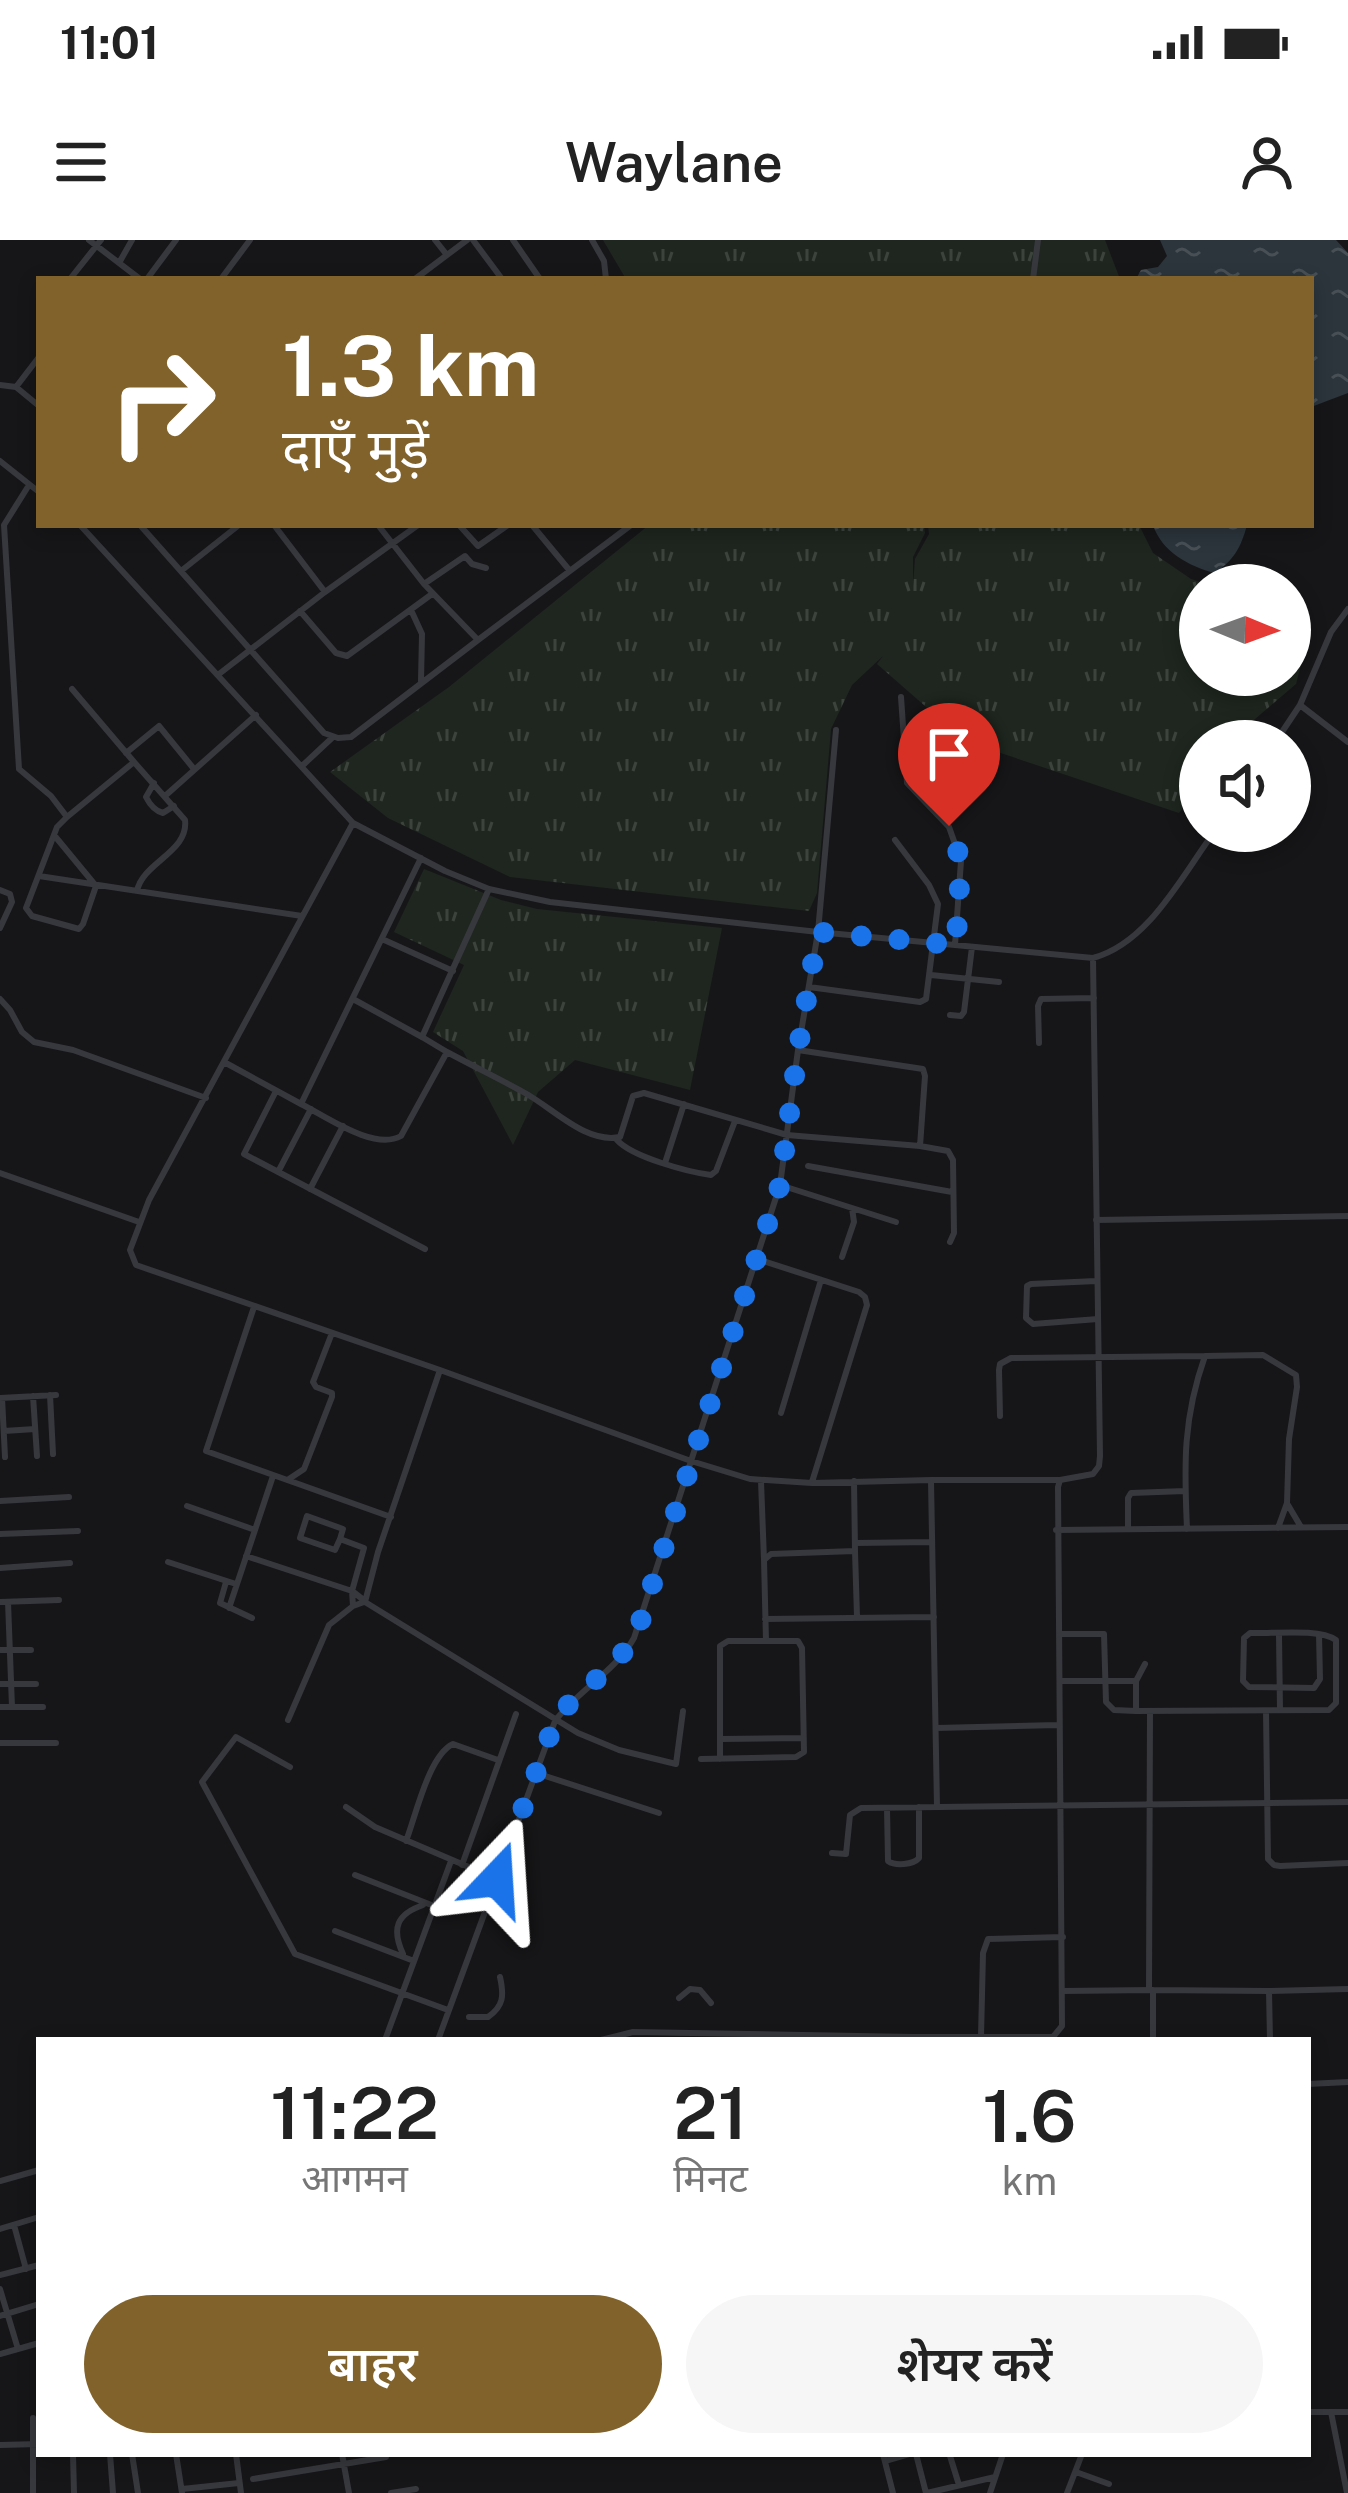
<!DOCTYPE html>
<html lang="hi">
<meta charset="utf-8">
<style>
body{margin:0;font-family:"Public Sans","Noto Sans Devanagari",sans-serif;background:#f6f6f6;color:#222;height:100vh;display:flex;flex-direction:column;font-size:45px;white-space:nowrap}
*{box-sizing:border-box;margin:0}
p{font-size:39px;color:#767676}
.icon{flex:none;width:66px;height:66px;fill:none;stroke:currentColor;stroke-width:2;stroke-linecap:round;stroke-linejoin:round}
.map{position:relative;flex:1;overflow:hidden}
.details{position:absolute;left:36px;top:1797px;width:1275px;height:420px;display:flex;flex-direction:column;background:#fff;border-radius:0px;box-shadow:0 6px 18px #0003}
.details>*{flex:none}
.top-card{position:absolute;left:36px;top:36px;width:1278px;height:252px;border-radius:0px;box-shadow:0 6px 18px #0003;background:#80622a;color:#fff;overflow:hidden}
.needle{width:78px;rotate:91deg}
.fabs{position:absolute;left:1179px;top:324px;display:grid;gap:24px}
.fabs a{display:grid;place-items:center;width:132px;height:132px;border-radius:50%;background:#fff;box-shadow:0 6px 18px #0003;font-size:60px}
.pin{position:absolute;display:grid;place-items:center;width:102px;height:102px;color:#fff;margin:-123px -51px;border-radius:50% 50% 50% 0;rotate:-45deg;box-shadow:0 0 12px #0007}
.pin .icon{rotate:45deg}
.me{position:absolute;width:132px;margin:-66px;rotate:20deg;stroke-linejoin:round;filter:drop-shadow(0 0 9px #0008)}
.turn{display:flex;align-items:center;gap:42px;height:252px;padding:0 48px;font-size:54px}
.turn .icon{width:156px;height:156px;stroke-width:2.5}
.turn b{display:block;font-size:84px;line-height:102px}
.eta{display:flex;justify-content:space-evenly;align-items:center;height:204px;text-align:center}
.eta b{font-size:72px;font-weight:600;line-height:84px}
.button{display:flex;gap:24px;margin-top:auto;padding:24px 48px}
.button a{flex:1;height:138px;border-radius:72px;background:#80622a;color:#fff;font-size:48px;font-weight:600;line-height:138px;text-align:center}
.button a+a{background:#f6f6f6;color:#222}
.status{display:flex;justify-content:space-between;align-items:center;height:84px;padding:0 60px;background:#fff;direction:ltr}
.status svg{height:33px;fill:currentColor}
header{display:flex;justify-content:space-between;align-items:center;height:156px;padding:0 48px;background:#fff;font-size:54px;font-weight:600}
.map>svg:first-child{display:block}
.grass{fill:url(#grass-tufts)}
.water{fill:url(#water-ripples)}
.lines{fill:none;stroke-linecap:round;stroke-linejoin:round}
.minor{stroke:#37383d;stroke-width:6}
.route{stroke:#1a73e8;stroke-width:21;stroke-dasharray:0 37.8}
</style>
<div class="status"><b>11:01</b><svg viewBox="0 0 49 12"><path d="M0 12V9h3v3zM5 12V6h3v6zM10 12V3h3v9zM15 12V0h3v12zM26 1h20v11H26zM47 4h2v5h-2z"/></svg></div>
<header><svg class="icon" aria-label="menu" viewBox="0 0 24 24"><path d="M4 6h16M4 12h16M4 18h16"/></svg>Waylane<svg class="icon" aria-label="person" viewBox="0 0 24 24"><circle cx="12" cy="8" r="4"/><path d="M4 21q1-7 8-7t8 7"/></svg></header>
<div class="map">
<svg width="1348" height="2253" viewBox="0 0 1348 2253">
<defs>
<pattern id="grass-tufts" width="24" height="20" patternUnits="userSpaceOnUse" patternTransform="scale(3)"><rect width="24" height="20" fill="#1e261f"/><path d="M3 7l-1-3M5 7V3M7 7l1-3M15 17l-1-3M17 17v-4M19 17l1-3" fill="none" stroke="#3c433d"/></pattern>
<pattern id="water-ripples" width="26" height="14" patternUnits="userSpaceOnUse" patternTransform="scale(3)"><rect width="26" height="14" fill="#2c353c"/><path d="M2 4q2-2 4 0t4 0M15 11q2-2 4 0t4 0" fill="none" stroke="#485056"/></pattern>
</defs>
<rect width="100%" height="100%" fill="#161618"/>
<path class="grass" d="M 603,0 L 1105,0 L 1120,39 L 626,39 Z
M 649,285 L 924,285 L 925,293 L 913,317 L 913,346 L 915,319 L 929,294 L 928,285 L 1139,285 L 1153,313 L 1191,339 L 1210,345 L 1200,345 L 1200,435 L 1290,435 L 1290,399 L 1303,416 L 1296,444 L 1241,491 L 1233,501 L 1200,501 L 1200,545 L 1179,573 L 965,501 L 877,424 L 883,416 L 852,445 L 831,489 L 817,653 L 809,671 L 510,637 L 388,578 L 330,532 L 449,447 Z
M 424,629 L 501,660 L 537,669 L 722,688 L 690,850 L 575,820 L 538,852 L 513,905 L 463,811 L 433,792 L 464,725 L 394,692 Z"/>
<path class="water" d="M 1160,0 L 1336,0 L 1348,13 L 1348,153 L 1311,167 L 1311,39 L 1136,39 L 1141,30 L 1158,27 L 1167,16 Z
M 1153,285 L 1247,285 C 1241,307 1234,321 1214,333 C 1189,326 1162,312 1153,285 Z"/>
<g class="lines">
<path class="minor" d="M 89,0 L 140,39
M 435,0 L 447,15
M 473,0 L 502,39
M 513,0 L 540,39
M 592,0 L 604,21 L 606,39
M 119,23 L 132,0
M 70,39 L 101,0
M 147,39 L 176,0
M 221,39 L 250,0
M 415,39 L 467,0
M 1033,39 L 1038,0
M 0,145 L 16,147 L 39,166
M 16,147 L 39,117
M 0,221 L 39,252
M 29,245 L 4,285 L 19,529 L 51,556 L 67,577 L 134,522 L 185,580 C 189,612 143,622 137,651
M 80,285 L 353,583 L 445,631 L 489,649 L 550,662 L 818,692 L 1093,718 C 1149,703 1182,635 1215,591
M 140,285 L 324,493 L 338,498 L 351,497 L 478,400 L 424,344
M 274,285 L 325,352
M 378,285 L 424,344 L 465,316 L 472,324 L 486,328
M 459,285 L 478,306 L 508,285
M 532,285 L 570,331
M 181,331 L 239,285
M 411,370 L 422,394 L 421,441
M 300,371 L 336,413 L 347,416 L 432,354
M 478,400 L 631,285
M 219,434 L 325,352 L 418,285
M 72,449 L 134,522
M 901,457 L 907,543 L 949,587 L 961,621 L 955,705
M 1300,465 L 1348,502
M 1276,501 L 1300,465 L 1331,392 L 1348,369
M 126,513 L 159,486 L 194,529
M 302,526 L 333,497
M 154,543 L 146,557 C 150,565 155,571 163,573 L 174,566
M 165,556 L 256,475
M 353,583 L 149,960 L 130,1010 L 136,1025 L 440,1130 L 691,1221 L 750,1239 L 812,1243 L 931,1240 L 1060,1240
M 54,595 L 96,646 L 83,684 L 79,689 L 32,676 L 26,668 L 57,587 L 67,577
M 39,636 L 302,676
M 0,650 L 10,654 L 12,662 L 0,688
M 382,699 L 453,731
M 931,735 L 999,742
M 809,747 L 920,762 L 926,759 L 938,664 L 929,645 L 895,600
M 0,759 L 10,770 L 22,792 L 34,802 L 73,810 L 206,858
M 353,759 L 422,797
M 950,775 L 961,776 L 964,772 L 972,707
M 1039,803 L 1038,766 L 1041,759 L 1094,758
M 447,812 C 473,826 500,839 525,853 C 554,869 586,904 620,897 L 633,856 L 644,853 L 787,895 L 920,906 L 925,836 L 923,829 L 798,810
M 224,822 L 301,864 L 421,618
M 276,851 L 244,914 L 425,1009
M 301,864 C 327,877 374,911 401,896 L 447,812 L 422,797 L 489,649
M 617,900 C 632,917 688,932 711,935 L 716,931 L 735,881
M 920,906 L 948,911 L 953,920 L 954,993 L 950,1002
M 665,923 L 684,864
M 808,926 L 952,952
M 278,932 L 311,869
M 0,933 L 139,982
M 780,945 L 896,982
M 310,949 L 343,886
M 1096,980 L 1348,976
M 842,1017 L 854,982 L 852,968
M 757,1019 L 859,1052 L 865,1057 L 867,1065 L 812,1242
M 1096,1041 L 1031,1044 L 1027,1046 L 1026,1078 L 1033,1084 L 1098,1079
M 254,1067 L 206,1211 L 391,1277
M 1205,1116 L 1263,1115 L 1296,1135 L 1297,1147 L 1289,1199 L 1287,1263 L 1278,1288
M 440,1130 L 378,1312 L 365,1362 L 578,1493 L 619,1510 L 676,1524 L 683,1471
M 50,1155 L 53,1214
M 33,1156 L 37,1216
M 0,1158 L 56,1155
M 2,1158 L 5,1217
M 781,1173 L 821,1040
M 1000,1176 L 999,1130 L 1000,1124 L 1011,1118 L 1205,1116 C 1183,1178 1184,1224 1187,1289
M 4,1191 L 35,1189
M 289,1239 L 304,1229 L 332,1157 L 332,1153 L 316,1147 L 313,1142 L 332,1093
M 761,1241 L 764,1320
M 931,1241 L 937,1567
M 0,1261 L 69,1257
M 1288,1265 L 1301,1287
M 187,1266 L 255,1290
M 1128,1289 L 1128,1258 L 1131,1253 L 1185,1251
M 1056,1290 L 1348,1287
M 0,1294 L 78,1291
M 340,1299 L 335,1310 L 300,1298 L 307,1276 L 343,1289 L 340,1299 L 364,1308 L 352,1351 L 353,1366 L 364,1362
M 855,1303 L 932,1302
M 855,1311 L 857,1377
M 246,1316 L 352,1351 L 365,1361
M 168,1322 L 236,1344
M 0,1328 L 70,1323
M 226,1342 L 220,1363 L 252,1378
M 0,1362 L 59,1360
M 8,1362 L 12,1467
M 229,1368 L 273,1236
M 765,1379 L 934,1377
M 1059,1394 L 1104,1394 L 1106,1462 L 1114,1470 L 1136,1471 L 1329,1470 L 1336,1463 L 1336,1400 C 1318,1388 1274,1394 1250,1393 L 1244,1398 L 1243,1441 L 1249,1447 L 1314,1448 L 1320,1439 L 1319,1394
M 1279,1395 L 1280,1470
M 766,1401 L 764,1320 L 771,1314 L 855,1311 L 854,1241
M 0,1410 L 31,1410
M 1060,1441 L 1136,1441 L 1136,1471
M 1136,1441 L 1145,1424
M 0,1444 L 36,1444
M 0,1467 L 43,1467
M 1266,1471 L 1268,1619 L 1274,1625 L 1280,1626 L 1348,1623
M 288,1480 L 329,1385 L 353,1366
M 936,1488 L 1058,1485
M 721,1499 L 803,1498
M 0,1503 L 56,1503
M 701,1519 L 796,1517 L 804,1512 L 802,1408 L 798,1401 L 728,1401 L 720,1406 L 720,1519
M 290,1527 L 236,1497 L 202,1542 L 295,1714 L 448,1770
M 536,1533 L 659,1573
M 346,1567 L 375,1587 L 497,1639
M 887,1568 L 888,1621 C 895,1626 913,1625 919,1618 L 919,1567
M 406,1601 C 416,1575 429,1515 453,1504 L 498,1520
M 832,1613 L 846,1614 L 850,1575 L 861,1568 L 1348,1562
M 462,1625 L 516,1474
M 355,1635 L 434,1666
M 335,1691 L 414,1721
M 403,1714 C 391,1688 397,1674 423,1665
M 1149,1750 L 1150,1472
M 1153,1750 L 1269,1751 L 1270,1800
M 1062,1751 L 1153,1750 L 1153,1800
M 1269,1751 L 1348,1749
M 679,1758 L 690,1749 L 700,1750 L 711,1763
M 469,1777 L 488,1777 C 504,1766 504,1755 500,1737
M 981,1797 L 983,1713 L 988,1699 L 1063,1697
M 385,1800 L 451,1621
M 438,1800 L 555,1481 C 578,1450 615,1432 634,1398 L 780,945 L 798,810 L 818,692 L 836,490
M 601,1800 L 633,1792 L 914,1797 L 1053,1797 L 1062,1786 L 1058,1247 L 1060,1240 L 1093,1234 L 1099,1226 L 1100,1216 L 1093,718
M 1308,1844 L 1348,1842
M 0,1941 L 39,1930
M 14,1985 L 26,2029
M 0,1989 L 39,1977
M 0,2035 L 39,2025
M 0,2049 L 18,2109
M 0,2076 L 39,2064
M 0,2114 L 39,2103
M 1308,2172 L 1348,2172
M 1331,2172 L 1347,2253
M 33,2178 L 33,2253
M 0,2205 L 39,2204
M 73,2214 L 74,2253
M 110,2214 L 113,2253
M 132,2214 L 138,2253
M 176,2214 L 182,2253
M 236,2214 L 241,2253
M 342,2214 L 349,2253
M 883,2214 L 893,2253
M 916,2214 L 926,2253
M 1125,2214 L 1126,2214
M 950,2216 L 959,2245
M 885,2221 L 909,2214
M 1076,2232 L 1109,2244
M 253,2239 L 386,2217
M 182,2249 L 239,2243
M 391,2253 L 416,2249
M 927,2253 L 995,2237
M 990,2253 L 1003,2214
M 1067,2253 L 1082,2214"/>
</g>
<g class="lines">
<path class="route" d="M 497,1639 L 555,1481 C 583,1442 621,1431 640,1383 L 780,945 L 798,810 L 818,692 L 956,705 L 961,621 L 949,586"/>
</g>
</svg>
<div class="fabs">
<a><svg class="needle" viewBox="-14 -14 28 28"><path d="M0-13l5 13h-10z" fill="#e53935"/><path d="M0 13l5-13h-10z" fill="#767676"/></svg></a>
<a><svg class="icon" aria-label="sound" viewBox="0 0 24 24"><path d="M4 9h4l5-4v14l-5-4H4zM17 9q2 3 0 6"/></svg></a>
</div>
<div class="pin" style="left:949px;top:586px;background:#d93025"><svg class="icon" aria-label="arrive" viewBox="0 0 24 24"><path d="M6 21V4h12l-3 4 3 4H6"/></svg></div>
<svg class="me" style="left:497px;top:1639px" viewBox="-20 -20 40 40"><path d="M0-17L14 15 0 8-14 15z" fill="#1a73e8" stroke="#fff" stroke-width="4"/></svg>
<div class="top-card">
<div class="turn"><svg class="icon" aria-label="right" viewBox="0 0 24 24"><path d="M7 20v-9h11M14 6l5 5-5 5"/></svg><div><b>1.3 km</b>दाएँ मुड़ें</div></div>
</div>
<section class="details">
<div class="eta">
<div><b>11:22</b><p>आगमन</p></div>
<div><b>21</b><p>मिनट</p></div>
<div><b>1.6</b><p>km</p></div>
</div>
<div class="button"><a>बाहर</a><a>शेयर करें</a></div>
</section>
</div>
